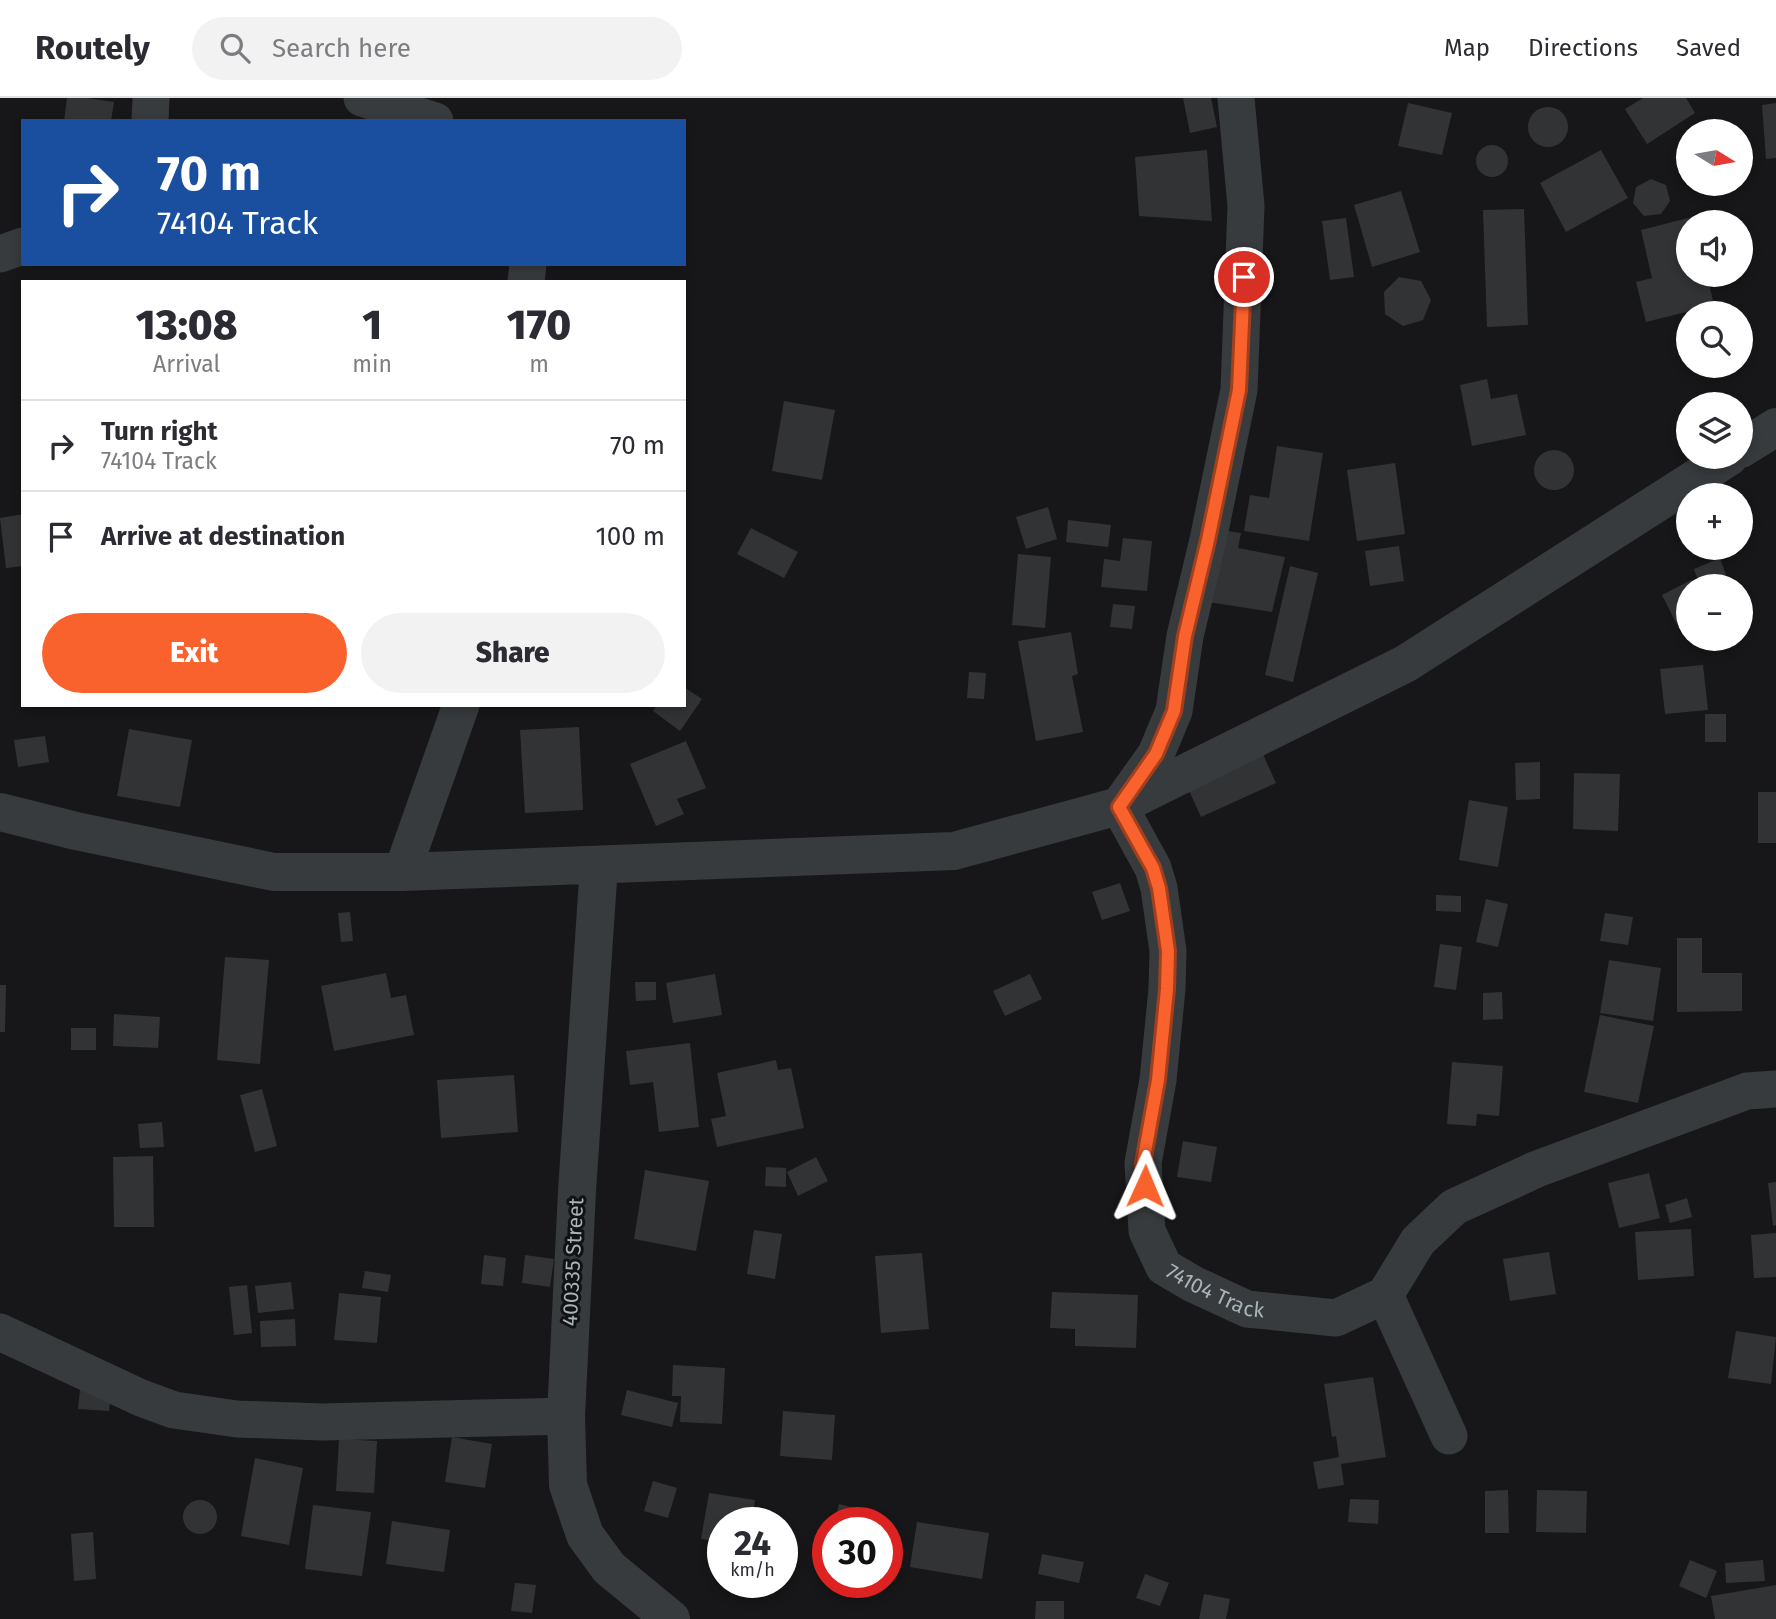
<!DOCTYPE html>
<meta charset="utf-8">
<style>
body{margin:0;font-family:"Fira Sans",sans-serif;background:#f2f2f3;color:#2b2b33;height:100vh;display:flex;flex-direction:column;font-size:26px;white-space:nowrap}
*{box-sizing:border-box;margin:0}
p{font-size:23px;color:#7c7c81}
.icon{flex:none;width:38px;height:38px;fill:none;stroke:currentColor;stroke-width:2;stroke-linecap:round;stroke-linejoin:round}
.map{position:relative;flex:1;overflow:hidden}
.drawer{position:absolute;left:21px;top:182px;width:665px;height:427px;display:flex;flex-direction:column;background:#fff;border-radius:0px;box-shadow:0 4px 10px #0003}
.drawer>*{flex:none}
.top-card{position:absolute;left:21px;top:21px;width:665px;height:147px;border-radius:0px;box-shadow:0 4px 10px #0003;background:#1a4fa0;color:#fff;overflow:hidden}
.needle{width:46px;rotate:101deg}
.buttons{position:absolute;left:1676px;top:21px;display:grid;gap:14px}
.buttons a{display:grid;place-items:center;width:77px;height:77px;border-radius:50%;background:#fff;box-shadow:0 4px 10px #0003;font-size:35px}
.speed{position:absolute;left:707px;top:1409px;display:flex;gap:14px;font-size:35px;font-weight:700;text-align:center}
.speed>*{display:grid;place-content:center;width:91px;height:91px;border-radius:50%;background:#fff;box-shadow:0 4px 10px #0003;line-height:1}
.speed small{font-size:18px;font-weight:400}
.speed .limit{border:10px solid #d22;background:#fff;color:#111}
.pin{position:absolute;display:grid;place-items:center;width:60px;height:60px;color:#fff;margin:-30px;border:4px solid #fff;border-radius:50%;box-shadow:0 2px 7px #0007}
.me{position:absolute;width:77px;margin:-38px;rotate:1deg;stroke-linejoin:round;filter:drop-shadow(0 0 5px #0008)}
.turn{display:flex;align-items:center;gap:24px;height:147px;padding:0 21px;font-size:32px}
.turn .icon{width:91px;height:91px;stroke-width:2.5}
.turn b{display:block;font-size:49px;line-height:60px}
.eta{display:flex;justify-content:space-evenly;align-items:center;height:119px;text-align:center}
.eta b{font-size:42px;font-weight:800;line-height:49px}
.cta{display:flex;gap:14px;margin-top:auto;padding:14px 21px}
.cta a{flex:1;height:80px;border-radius:42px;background:#fa622d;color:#fff;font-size:28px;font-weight:800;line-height:80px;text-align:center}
.cta a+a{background:#f2f2f3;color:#2b2b33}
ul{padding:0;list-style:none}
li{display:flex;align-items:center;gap:21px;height:91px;padding:0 21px;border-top:2px solid #e1e1e2}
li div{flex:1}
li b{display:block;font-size:26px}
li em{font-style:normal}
header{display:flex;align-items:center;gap:42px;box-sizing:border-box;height:98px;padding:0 35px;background:#fff;border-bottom:2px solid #e1e1e2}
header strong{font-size:33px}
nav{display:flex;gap:38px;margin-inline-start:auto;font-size:24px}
.search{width:490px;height:63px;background:#f2f2f3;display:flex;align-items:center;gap:18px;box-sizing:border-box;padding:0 24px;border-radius:38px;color:#7c7c81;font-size:26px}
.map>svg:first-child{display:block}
.building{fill:#313335}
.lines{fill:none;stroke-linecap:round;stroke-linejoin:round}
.minor{stroke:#373b3e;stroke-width:37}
.tertiary{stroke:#373b3e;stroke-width:38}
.route-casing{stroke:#a2401d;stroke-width:18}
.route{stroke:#fa622d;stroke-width:12}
.labels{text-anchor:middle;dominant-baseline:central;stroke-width:6;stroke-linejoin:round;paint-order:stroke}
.street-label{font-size:21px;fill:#a8b4b9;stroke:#121214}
</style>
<header>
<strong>Routely</strong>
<div class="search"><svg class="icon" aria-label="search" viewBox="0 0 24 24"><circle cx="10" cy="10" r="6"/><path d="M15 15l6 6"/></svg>Search here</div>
<nav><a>Map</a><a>Directions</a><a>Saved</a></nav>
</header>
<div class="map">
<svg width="1776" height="1521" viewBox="0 0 1776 1521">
<rect width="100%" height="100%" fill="#171719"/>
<path class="building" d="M 67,0 L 87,0 L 114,4 L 111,23 L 64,23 Z
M 1183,0 L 1211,0 L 1217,29 L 1190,35 Z
M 1643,0 L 1686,0 L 1695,15 L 1647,46 L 1625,11 Z
M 1408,5 L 1452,15 L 1442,57 L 1398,48 Z
M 1776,5 L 1776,60 L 1766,61 L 1762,7 Z
M1528 29a20 20 0 1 1 40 0a20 20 0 1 1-40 0Z
M1476 63a16 16 0 1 1 32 0a16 16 0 1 1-32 0Z
M 1207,52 L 1212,123 L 1139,118 L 1135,59 Z
M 1601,52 L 1628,100 L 1566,134 L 1540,85 Z
M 1651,81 L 1666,87 L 1670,103 L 1661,116 L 1644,118 L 1633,105 L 1636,89 Z
M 1401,93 L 1420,154 L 1372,169 L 1354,107 Z
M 1524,111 L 1528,227 L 1487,229 L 1483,112 Z
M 1692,119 L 1694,124 L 1689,124 L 1689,177 L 1707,177 L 1714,207 L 1646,224 L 1636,184 L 1652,180 L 1641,132 Z
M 1346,120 L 1354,179 L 1330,182 L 1322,123 Z
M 1399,179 L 1421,183 L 1431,202 L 1423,222 L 1403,228 L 1385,216 L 1384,194 Z
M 1487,281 L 1491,301 L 1517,296 L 1526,337 L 1472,348 L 1460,287 Z
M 784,303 L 835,312 L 822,382 L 772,373 Z
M 1277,348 L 1323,355 L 1309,443 L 1244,433 L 1250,397 L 1269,400 Z
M1534 372a20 20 0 1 1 40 0a20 20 0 1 1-40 0Z
M 1395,365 L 1405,436 L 1357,443 L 1347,372 Z
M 1048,409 L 1057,441 L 1026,451 L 1016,419 Z
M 23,416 L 23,468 L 6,470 L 0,420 Z
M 1068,422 L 1111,427 L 1108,449 L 1066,444 Z
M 751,430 L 798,454 L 784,480 L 737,456 Z
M 1221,432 L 1241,435 L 1238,450 L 1285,459 L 1272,514 L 1208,504 Z
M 1123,440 L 1152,443 L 1147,493 L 1101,489 L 1104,461 L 1120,463 Z
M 1399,448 L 1404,483 L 1370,488 L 1365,453 Z
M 1018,456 L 1051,459 L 1045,530 L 1012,527 Z
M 1720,460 L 1730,488 L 1700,488 L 1694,471 Z
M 1290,468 L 1318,475 L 1293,584 L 1265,577 Z
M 1691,482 L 1694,488 L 1689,488 L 1689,521 L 1677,527 L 1662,497 Z
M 1113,506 L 1135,508 L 1132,531 L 1110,529 Z
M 1071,534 L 1078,576 L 1072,578 L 1083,634 L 1036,643 L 1018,543 Z
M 1703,567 L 1708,612 L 1665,616 L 1660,571 Z
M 969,574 L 986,575 L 984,601 L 967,600 Z
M 684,589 L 702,601 L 680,633 L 653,613 L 657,607 L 684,607 Z
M 1705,616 L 1726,616 L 1726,644 L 1705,644 Z
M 579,629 L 583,712 L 525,715 L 520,632 Z
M 129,631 L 192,642 L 180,709 L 117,698 Z
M 45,638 L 49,664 L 18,669 L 14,642 Z
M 686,643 L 706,690 L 677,701 L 684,716 L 656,728 L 630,666 Z
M 1261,652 L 1276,685 L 1201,719 L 1186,686 Z
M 1540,664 L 1540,701 L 1516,702 L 1515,665 Z
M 1574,675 L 1620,676 L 1618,733 L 1573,731 Z
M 1758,694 L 1776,694 L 1776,745 L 1758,745 Z
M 1469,702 L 1508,709 L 1498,769 L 1459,762 Z
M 1120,785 L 1130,813 L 1102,822 L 1092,794 Z
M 1436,797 L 1461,798 L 1461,814 L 1436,813 Z
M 1486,801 L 1508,806 L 1498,849 L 1476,844 Z
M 350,814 L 353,843 L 341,844 L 338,815 Z
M 1605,815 L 1633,819 L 1628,847 L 1600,843 Z
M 1677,840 L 1702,840 L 1702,875 L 1742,875 L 1742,913 L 1677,914 Z
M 1440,846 L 1462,849 L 1456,892 L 1434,889 Z
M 225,859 L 269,862 L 260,966 L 217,962 Z
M 1609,862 L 1661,870 L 1653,923 L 1600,915 Z
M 386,875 L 391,900 L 406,897 L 414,937 L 334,953 L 321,888 Z
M 715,876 L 722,917 L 673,925 L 666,885 Z
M 1030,876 L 1042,901 L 1005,918 L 993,893 Z
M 635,884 L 656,884 L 656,902 L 636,903 Z
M 0,887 L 6,887 L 5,934 L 0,934 Z
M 1502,894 L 1503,921 L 1483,922 L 1483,895 Z
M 114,916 L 160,919 L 158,950 L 113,948 Z
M 1600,917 L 1654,928 L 1638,1005 L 1584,994 Z
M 71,930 L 96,930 L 96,952 L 71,952 Z
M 690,945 L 699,1029 L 659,1034 L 653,984 L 630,987 L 626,953 Z
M 776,962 L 778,972 L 791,970 L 804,1030 L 717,1049 L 711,1021 L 726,1018 L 717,975 Z
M 1452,964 L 1503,968 L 1499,1018 L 1477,1016 L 1476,1028 L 1447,1026 Z
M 514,977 L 518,1034 L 441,1040 L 437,982 Z
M 262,991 L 277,1048 L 255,1054 L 240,997 Z
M 162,1024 L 164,1049 L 140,1050 L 138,1026 Z
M 1183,1043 L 1217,1049 L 1211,1084 L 1177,1079 Z
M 153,1058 L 154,1129 L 114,1129 L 113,1059 Z
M 816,1059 L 828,1083 L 798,1098 L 787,1074 Z
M 766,1069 L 786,1070 L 786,1089 L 765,1088 Z
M 645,1072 L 709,1083 L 696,1153 L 634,1141 Z
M 1649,1075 L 1660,1120 L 1619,1130 L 1608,1085 Z
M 1776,1084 L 1776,1127 L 1773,1128 L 1768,1085 Z
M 1687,1100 L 1692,1119 L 1670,1125 L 1665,1107 Z
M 1691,1131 L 1694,1178 L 1638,1182 L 1635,1134 Z
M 754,1132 L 782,1136 L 775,1181 L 747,1176 Z
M 1776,1135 L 1776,1179 L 1754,1180 L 1751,1137 Z
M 1549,1154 L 1556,1196 L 1510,1203 L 1503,1161 Z
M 922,1155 L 929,1231 L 881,1235 L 875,1158 Z
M 484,1157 L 506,1160 L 503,1188 L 481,1186 Z
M 525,1157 L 554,1161 L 550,1189 L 522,1185 Z
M 365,1173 L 391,1177 L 388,1194 L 362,1190 Z
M 291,1184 L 294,1211 L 258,1215 L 255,1188 Z
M 247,1187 L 252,1235 L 234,1237 L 229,1189 Z
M 1052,1194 L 1138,1197 L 1136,1250 L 1075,1248 L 1075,1231 L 1050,1230 Z
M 339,1195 L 381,1199 L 377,1245 L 334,1242 Z
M 295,1221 L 296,1248 L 261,1249 L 260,1223 Z
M 1736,1233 L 1776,1239 L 1771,1286 L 1728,1280 Z
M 673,1267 L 725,1270 L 722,1326 L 680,1324 L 681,1298 L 672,1298 Z
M 1373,1279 L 1386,1359 L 1341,1366 L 1344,1387 L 1318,1391 L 1313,1364 L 1339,1359 L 1336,1338 L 1332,1339 L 1324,1286 Z
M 80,1292 L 111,1295 L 109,1313 L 78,1311 Z
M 627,1292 L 678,1305 L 672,1329 L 621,1317 Z
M 783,1313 L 835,1317 L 832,1362 L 780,1358 Z
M 452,1339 L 492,1346 L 485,1390 L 445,1384 Z
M 339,1341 L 377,1343 L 374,1395 L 336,1393 Z
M 255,1360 L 303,1370 L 289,1447 L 241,1438 Z
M 653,1383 L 677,1390 L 668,1420 L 644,1413 Z
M 1508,1392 L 1509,1435 L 1485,1435 L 1485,1393 Z
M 1537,1392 L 1587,1393 L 1586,1435 L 1536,1434 Z
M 709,1395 L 755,1402 L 752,1424 L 723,1424 L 723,1444 L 701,1441 Z
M 1350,1401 L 1379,1402 L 1378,1426 L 1348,1424 Z
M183 1419a17 17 0 1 1 34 0a17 17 0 1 1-34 0Z
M 839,1406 L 859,1411 L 855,1424 L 834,1424 Z
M 313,1407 L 371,1414 L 362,1478 L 305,1471 Z
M 392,1423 L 450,1432 L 444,1474 L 386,1466 Z
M 917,1424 L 989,1435 L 982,1481 L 910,1469 Z
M 93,1434 L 96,1481 L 74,1483 L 71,1436 Z
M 1042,1456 L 1084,1464 L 1079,1485 L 1038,1476 Z
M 1690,1462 L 1717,1473 L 1706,1500 L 1679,1488 Z
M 1763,1462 L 1765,1483 L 1726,1485 L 1725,1465 Z
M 1145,1476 L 1169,1485 L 1160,1508 L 1136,1500 Z
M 515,1485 L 536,1487 L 532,1515 L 511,1513 Z
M 1776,1487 L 1776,1521 L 1715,1521 L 1711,1498 Z
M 1204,1496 L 1230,1501 L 1226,1521 L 1199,1521 Z
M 1036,1503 L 1064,1503 L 1064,1521 L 1035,1521 Z"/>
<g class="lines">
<g class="minor">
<path d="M 362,0 L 435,23"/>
<path id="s1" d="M 1236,0 L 1246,108 L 1239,292 L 1208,442 L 1185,538 L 1174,613 L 1156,656 L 1119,708 L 1153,770 L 1159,790 L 1168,853 L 1167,891 L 1158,982 L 1143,1065 L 1147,1133 L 1164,1169 L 1193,1186 L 1247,1211 L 1336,1220 L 1385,1197 L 1418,1143 L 1454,1109 L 1537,1071 L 1747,993 L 1776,991"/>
<path d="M 150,23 L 151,0"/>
<path d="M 0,156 L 23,148"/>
<path d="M 526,184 L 528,166"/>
<path d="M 402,774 L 461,607"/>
<path d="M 1385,1197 L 1449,1338"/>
<path d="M 0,1234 L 141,1300 L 174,1312 L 237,1321 L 322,1324 L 566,1318"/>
</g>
<path class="tertiary" d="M 1741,351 L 1776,329
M 0,714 L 76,733 L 274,774 L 402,774 L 954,753 L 1119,708 L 1405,566 L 1729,359
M 599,767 L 577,1093 L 566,1318 L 568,1387 L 585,1437 L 609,1470 L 671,1521"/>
</g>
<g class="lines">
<g class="route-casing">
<path id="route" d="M 1145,1088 L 1143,1065 L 1158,982 L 1167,891 L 1168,853 L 1159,790 L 1153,770 L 1119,709 L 1156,656 L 1174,613 L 1185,538 L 1208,442 L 1239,292 L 1244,179"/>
</g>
<use href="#route" class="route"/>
</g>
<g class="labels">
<g class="street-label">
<text transform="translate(573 1164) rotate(-87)">400335 Street</text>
<text stroke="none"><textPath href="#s1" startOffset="1265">74104 Track</textPath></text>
</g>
</g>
</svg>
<div class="buttons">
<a><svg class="needle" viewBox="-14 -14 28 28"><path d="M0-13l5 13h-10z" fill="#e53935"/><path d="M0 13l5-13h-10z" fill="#7c7c81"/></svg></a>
<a><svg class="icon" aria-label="sound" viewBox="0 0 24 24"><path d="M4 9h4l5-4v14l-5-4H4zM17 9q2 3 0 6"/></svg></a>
<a><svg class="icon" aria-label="search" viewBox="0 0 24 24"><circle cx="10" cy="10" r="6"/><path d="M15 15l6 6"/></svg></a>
<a><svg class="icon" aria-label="layers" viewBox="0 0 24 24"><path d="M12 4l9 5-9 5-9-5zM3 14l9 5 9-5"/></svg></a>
<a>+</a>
<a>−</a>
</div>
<div class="speed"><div>24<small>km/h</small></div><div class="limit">30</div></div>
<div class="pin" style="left:1244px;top:179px;background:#d93025"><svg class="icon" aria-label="arrive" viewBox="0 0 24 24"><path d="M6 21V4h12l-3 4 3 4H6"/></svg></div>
<svg class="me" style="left:1145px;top:1088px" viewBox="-20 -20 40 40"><path d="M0-17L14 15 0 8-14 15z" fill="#fa622d" stroke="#fff" stroke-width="4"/></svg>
<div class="top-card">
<div class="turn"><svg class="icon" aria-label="right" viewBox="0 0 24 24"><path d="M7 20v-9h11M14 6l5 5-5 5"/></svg><div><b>70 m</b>74104 Track</div></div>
</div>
<section class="drawer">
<div class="eta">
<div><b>13:08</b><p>Arrival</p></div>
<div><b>1</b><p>min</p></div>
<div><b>170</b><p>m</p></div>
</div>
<ul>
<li><svg class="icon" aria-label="right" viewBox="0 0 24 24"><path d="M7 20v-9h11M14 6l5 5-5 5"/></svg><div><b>Turn right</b><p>74104 Track</p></div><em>70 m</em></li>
<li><svg class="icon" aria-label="arrive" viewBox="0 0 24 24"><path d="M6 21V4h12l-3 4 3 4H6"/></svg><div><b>Arrive at destination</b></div><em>100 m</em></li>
</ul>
<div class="cta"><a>Exit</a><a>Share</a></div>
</section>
</div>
